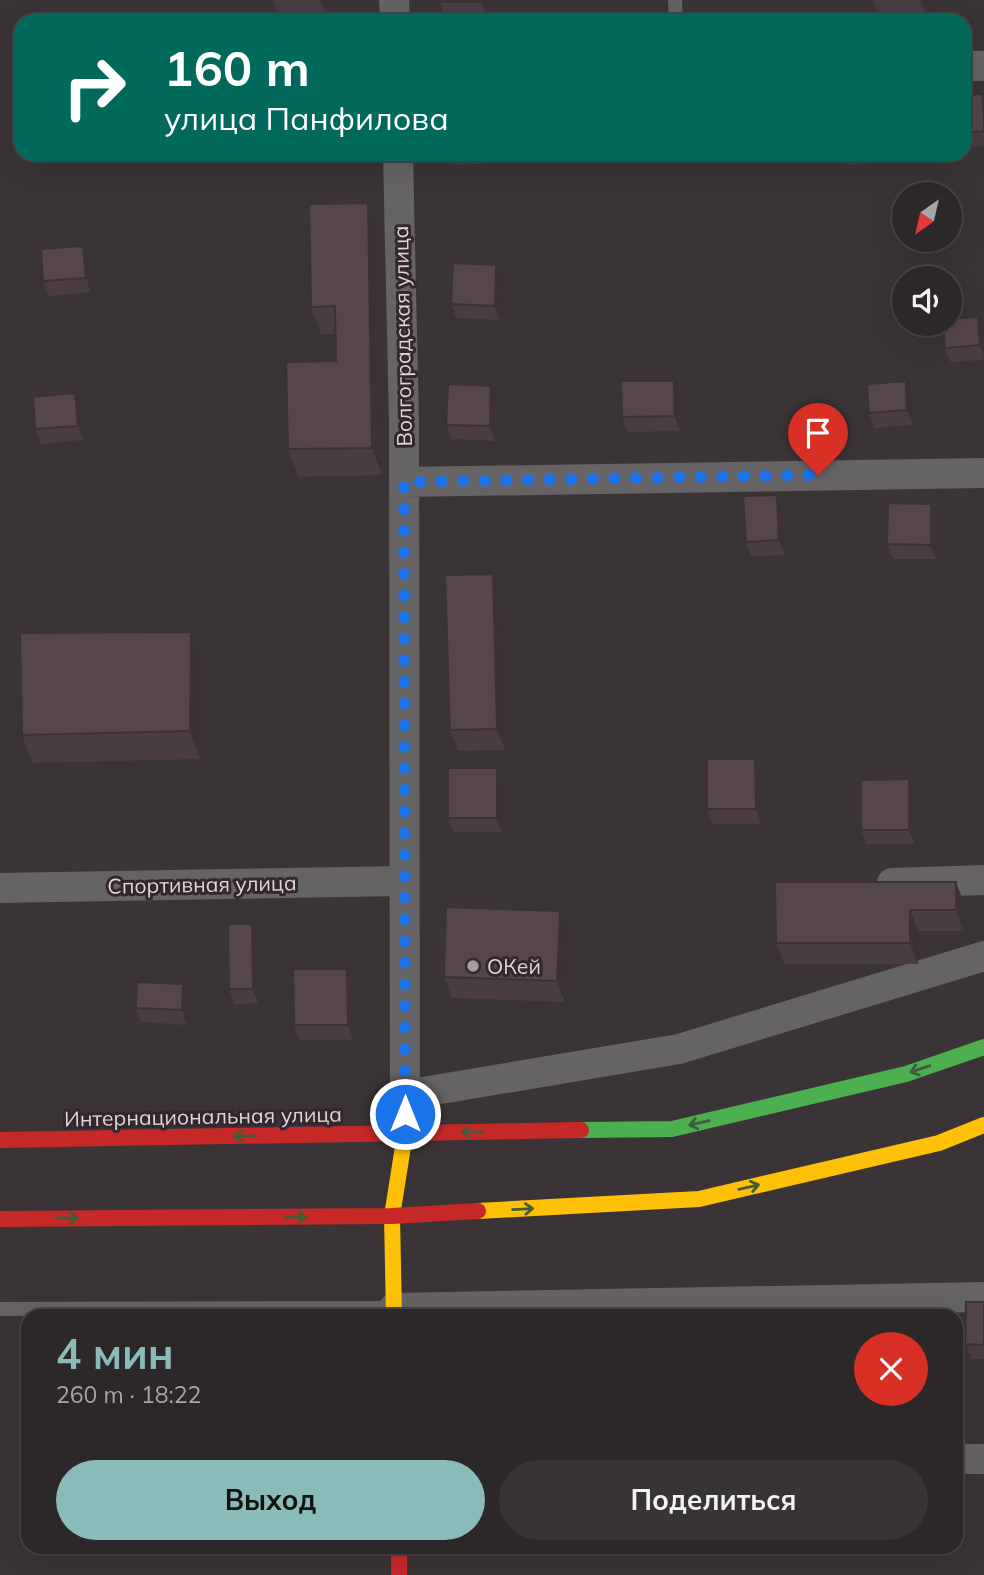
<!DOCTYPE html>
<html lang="ru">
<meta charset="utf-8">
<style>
body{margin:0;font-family:Mulish,sans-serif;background:#383335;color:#f1f3f6;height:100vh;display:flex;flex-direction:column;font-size:26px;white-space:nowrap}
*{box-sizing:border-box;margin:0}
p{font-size:23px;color:#a6a5a8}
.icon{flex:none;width:38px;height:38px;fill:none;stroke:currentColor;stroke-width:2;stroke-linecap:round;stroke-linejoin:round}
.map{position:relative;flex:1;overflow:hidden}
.details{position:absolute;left:21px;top:1309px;width:942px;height:245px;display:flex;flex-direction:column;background:#2c2729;border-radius:21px;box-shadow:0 7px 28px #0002,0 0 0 2px #484446}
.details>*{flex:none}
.top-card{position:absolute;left:14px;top:14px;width:957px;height:147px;border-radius:21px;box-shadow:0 7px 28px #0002,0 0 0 2px #484446;background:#00695c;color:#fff;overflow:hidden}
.needle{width:46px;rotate:214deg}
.fabs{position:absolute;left:892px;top:182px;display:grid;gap:14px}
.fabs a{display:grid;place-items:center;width:70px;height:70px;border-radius:50%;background:#2c2729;box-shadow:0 7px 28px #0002,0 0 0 2px #484446;font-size:35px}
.pin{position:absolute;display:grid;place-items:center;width:60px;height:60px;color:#fff;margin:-72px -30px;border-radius:50% 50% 50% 0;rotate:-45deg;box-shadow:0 0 7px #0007}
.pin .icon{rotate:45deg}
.me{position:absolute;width:77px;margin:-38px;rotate:0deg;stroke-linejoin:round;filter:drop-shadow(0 0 5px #0008)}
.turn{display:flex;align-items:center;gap:24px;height:147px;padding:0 35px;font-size:32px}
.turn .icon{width:91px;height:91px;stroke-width:2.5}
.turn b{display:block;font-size:49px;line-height:60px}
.round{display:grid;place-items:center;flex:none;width:74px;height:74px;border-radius:37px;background:#383335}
.overview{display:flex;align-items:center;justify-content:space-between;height:119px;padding:0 35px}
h1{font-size:42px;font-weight:700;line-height:52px;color:#8bbbb9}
.cta{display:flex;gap:14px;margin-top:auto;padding:14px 35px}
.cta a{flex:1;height:80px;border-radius:42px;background:#8bbbb9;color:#111;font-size:28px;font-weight:700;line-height:80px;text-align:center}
.cta a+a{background:#383335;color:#f1f3f6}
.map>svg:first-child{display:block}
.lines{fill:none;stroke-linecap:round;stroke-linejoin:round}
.lane{stroke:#666364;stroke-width:14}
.street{stroke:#666364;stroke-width:30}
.fast{stroke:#4caf50;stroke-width:16}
.slow{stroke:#ffc107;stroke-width:16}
.jam{stroke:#c62828;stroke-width:16}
.wall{fill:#493c43}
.shaded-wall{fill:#3c3137}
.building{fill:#55464e;stroke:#3c3137;stroke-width:2}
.oneway{stroke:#3e5d3b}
.route{stroke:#1a73e8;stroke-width:12;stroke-dasharray:0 21.6}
.poi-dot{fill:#a59da1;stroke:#34272d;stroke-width:2.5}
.labels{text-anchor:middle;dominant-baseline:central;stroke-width:6;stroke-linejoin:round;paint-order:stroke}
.street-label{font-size:21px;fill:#ded6da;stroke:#34272d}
.poi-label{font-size:21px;fill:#ded6da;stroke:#34272d;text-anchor:start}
</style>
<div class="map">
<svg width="984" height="1575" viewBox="0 0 984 1575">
<rect width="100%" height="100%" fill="#3b3437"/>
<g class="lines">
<path class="lane" d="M 675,0 L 676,21
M 0,1309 L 392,1308"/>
<path class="street" d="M 394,0 L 395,21
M 964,66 L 984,66
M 398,154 L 404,422 L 405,1134
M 404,482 L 984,473
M 892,883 L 984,880
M 0,888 L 404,881
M 405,1095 L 679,1049 L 984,956
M 394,1308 L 984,1297
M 956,1459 L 984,1459"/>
<path class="fast" d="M 581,1130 L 672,1129 L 906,1074 L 984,1047"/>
<path class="slow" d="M 478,1211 L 699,1199 L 939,1143 L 984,1125
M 394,1316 L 392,1216 L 405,1134"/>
<path class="jam" d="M 0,1140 L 581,1130
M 0,1219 L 392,1216 L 478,1211
M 399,1547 L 399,1575"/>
</g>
<path class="wall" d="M 273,0 L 326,0 L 326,14 L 278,14 Z
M 439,0 L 487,0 L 487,17 L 444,16 Z
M 873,0 L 929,0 L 929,21 L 881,21 Z
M 982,94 L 984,99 L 984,146 L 964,148 L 964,95 Z
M 57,154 L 101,154 L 58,158 Z
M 446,154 L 482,154 L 482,164 L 450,165 Z
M 674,154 L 718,154 L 719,160 L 677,161 Z
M 732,154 L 776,154 L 776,160 L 734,161 Z
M 844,154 L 889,154 L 890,162 L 848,165 Z
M 368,203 L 378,230 L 382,475 L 298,477 L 288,449 L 336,361 L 336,334 L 321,334 L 311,307 Z
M 89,260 L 91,292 L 48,296 L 43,281 Z
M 502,279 L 500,320 L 456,318 L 451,304 Z
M 983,331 L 984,360 L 950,362 L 945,348 Z
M 674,381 L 679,395 L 680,431 L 627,432 L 622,417 Z
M 911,396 L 913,425 L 874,428 L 869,413 Z
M 497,401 L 495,441 L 451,439 L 446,425 Z
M 81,408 L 83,440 L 41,444 L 35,429 Z
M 931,504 L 937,519 L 936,559 L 893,559 L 887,544 Z
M 782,509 L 785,555 L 751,556 L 746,542 Z
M 500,595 L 505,750 L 458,751 L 450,730 Z
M 201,659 L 200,759 L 32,763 L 22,735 Z
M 497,768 L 502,782 L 502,832 L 454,832 L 448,818 Z
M 761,774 L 761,824 L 712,824 L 707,809 Z
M 915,794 L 915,844 L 866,844 L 861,830 Z
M 775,882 L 964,903 L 964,931 L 918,931 L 918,964 L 784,964 L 776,943 Z
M 252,924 L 257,939 L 258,1003 L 234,1004 L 229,989 Z
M 567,932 L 565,1002 L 452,998 L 444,977 Z
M 347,969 L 353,984 L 353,1040 L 299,1040 L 294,1025 Z
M 189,999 L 187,1025 L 141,1022 L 136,1008 Z
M 984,1302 L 984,1359 L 971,1359 L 965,1344 Z"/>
<path class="shaded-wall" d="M 321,0 L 326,0 L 326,14 Z
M 482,0 L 487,0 L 487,17 L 482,2 Z
M 921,0 L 929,0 L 929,21 Z
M 478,154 L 482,154 L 482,164 Z
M 368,203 L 378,230 L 382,475 L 372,448 Z
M 83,246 L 89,260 L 91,292 L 86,278 Z
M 496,265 L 502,279 L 500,320 L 495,306 Z
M 978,317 L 983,331 L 984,356 L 980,345 Z
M 674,381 L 679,395 L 680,431 L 675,416 Z
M 906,381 L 911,396 L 913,425 L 907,410 Z
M 491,386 L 497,401 L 495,441 L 490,426 Z
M 75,393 L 81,408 L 83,440 L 78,426 Z
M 777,495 L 782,509 L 785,555 L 779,540 Z
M 931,504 L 937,519 L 936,559 L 931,545 Z
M 493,574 L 500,595 L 505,750 L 497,729 Z
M 191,632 L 201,659 L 200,759 L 190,731 Z
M 755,759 L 761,774 L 761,824 L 756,809 Z
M 497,768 L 502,782 L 502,832 L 497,818 Z
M 909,779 L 915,794 L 915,844 L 909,830 Z
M 956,882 L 964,903 L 964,931 L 956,910 Z
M 910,910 L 918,931 L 918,964 L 910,943 Z
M 560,911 L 567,932 L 565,1002 L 557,981 Z
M 252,924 L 257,939 L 258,1003 L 253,989 Z
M 347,969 L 353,984 L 353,1040 L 348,1025 Z
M 183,984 L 189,999 L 187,1025 L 182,1010 Z
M 956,1463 L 959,1471 L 958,1513 L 956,1505 Z"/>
<path class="building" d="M 439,0 L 482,0 L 482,2 L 439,2 Z
M 982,94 L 984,115 L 984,131 L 964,133 L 964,95 Z
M 368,203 L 372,448 L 288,449 L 286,362 L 336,361 L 335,306 L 311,307 L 309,204 Z
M 83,246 L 86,278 L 43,281 L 41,249 Z
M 453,263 L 496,265 L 495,306 L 451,304 Z
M 978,317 L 980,345 L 945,348 L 943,324 L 950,324 L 950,319 Z
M 621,381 L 674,381 L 675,416 L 622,417 Z
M 906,381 L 907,410 L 869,413 L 867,384 Z
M 448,384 L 491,386 L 490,426 L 446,425 Z
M 75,393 L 78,426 L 35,429 L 33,397 Z
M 777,495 L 779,540 L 746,542 L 743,496 Z
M 888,503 L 931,504 L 931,545 L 887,544 Z
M 493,574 L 497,729 L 450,730 L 445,575 Z
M 191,632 L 190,731 L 22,735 L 20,633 Z
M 707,759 L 755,759 L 756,809 L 707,809 Z
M 448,768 L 497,768 L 497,818 L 448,818 Z
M 909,779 L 909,830 L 861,830 L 861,780 Z
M 775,882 L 956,882 L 956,910 L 910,910 L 910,943 L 776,943 Z
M 446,907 L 560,911 L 557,981 L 444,977 Z
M 228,924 L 252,924 L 253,989 L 229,989 Z
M 293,969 L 347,969 L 348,1025 L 294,1025 Z
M 137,982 L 183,984 L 182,1010 L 136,1008 Z
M 966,1302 L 984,1302 L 984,1345 L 965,1344 Z
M 628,1309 L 673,1309 L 673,1316 L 628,1316 Z
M 837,1310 L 882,1311 L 882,1316 L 837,1316 Z
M 442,1311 L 484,1312 L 484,1316 L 442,1316 Z"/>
<defs><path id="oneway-shaft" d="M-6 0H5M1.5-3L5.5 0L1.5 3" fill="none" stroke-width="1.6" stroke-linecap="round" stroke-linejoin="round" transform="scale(1.75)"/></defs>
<g class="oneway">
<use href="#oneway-shaft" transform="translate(920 1069) rotate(161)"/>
<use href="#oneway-shaft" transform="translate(699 1123) rotate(167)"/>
<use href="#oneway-shaft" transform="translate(472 1132) rotate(179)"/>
<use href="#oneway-shaft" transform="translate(244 1136) rotate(179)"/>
<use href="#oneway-shaft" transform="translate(749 1187) rotate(-13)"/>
<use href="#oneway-shaft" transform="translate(523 1209) rotate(-3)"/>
<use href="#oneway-shaft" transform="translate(296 1217)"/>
<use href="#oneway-shaft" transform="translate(68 1218)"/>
</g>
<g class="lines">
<path class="route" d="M 405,1114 L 404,482 L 818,475"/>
</g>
<circle class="poi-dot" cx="473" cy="966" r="7"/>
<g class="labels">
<g class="street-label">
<text transform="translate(402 336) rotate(-91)">Волгоградская улица</text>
<text transform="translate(202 884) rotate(-1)">Спортивная улица</text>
<text transform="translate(203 1116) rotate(-1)">Интернациональная улица</text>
</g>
<g class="poi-label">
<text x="487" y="966">ОКей</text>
</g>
</g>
</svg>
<div class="fabs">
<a><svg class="needle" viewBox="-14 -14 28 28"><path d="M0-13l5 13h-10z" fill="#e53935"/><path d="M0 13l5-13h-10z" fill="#a6a5a8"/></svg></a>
<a><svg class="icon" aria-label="sound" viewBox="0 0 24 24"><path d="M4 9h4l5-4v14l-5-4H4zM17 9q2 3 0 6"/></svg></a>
</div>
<div class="pin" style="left:818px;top:475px;background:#d93025"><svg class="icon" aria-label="arrive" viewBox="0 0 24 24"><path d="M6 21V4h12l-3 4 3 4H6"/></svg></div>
<svg class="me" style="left:405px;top:1114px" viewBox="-20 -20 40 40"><circle r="17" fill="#1a73e8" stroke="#fff" stroke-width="3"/><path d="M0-11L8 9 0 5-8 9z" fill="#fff"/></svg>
<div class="top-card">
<div class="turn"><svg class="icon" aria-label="right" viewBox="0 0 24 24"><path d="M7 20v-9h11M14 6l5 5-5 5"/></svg><div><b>160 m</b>улица Панфилова</div></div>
</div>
<section class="details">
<div class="overview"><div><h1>4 мин</h1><p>260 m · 18:22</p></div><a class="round" style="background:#d93025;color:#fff"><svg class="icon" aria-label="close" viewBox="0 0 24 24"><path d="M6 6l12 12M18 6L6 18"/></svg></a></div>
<div class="cta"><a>Выход</a><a>Поделиться</a></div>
</section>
</div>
